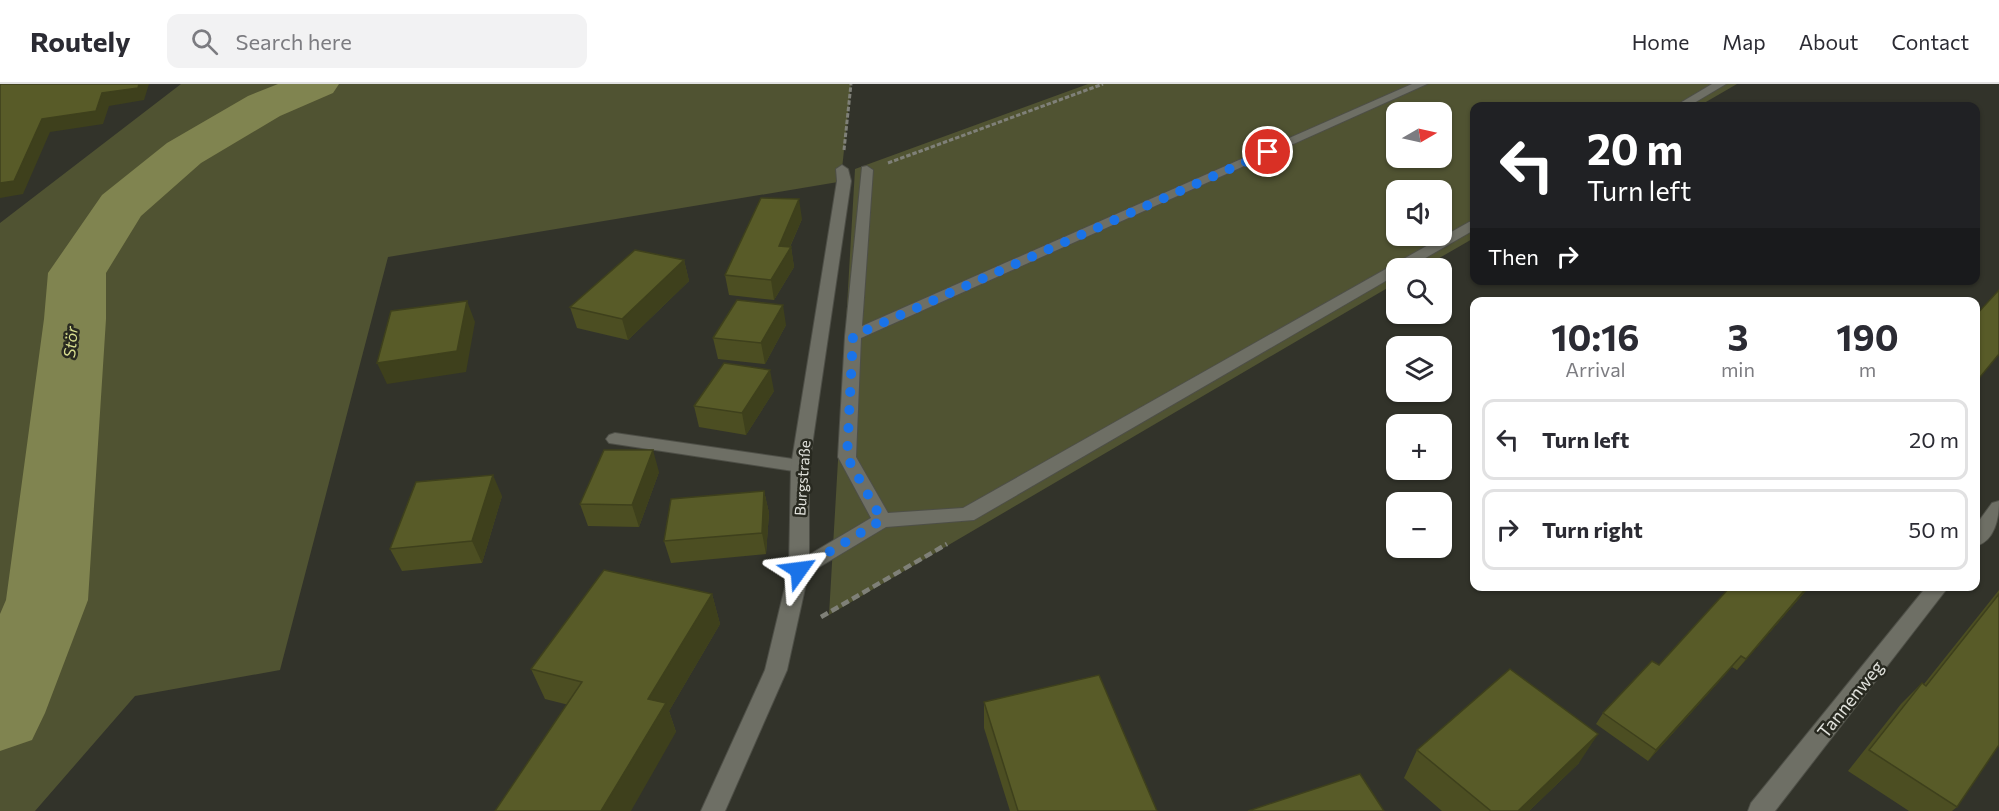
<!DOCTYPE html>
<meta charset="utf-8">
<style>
body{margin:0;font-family:Commissioner,sans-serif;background:#f2f2f3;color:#2b2b33;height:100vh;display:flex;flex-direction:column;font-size:22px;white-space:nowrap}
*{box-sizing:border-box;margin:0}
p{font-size:20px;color:#7c7c81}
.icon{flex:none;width:33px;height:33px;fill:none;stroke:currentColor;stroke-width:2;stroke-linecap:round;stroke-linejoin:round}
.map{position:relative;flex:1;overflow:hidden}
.sheet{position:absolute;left:1470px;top:213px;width:510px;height:294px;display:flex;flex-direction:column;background:#fff;border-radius:12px;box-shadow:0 2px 4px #0004}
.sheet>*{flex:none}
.top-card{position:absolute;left:1470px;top:18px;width:510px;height:183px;border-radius:12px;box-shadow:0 2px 4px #0004;background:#202124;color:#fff;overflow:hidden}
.needle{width:39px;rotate:81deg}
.buttons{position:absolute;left:1386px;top:18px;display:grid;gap:12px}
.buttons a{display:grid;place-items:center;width:66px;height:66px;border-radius:12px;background:#fff;box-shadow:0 2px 4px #0004;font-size:30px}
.pin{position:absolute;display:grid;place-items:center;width:51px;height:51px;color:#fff;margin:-26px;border:3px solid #fff;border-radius:50%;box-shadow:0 2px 6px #0007}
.me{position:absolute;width:66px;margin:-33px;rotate:59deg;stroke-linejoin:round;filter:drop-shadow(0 0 4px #0008)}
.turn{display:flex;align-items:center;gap:21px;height:126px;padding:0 18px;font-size:27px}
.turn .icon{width:78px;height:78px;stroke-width:2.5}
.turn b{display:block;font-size:42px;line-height:51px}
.then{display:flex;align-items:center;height:57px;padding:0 18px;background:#0003;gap:12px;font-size:22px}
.eta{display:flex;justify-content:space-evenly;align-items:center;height:102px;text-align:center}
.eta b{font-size:36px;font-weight:700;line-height:42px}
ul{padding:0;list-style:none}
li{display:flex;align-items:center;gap:18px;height:81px;margin:0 12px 9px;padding:0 6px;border:3px solid #e1e1e2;border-radius:12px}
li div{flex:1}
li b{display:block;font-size:22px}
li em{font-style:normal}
header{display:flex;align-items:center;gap:36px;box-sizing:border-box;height:84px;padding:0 30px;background:#fff;border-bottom:2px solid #e1e1e2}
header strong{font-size:28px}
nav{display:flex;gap:33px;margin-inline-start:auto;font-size:21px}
.search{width:420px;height:54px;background:#f2f2f3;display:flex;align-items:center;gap:15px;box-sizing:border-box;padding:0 21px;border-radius:12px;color:#7c7c81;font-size:22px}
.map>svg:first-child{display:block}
.green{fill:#505332;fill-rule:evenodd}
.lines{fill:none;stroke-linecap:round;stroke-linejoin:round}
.river{fill:#808450;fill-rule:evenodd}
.lane-casing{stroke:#4e4f47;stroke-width:2}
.street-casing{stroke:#4e4f47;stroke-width:2}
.path-far1{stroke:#7f8078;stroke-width:3;stroke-dasharray:4.5 2;stroke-linecap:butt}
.path{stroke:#7f8078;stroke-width:4.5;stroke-dasharray:8 4;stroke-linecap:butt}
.lane{fill:#6e6f65;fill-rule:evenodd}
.street{fill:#6e6f65;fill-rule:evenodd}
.wall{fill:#4c4e22}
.shaded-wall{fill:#3e401c}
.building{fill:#585b28;stroke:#3e401c;stroke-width:1.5}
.route{stroke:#1a73e8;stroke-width:10;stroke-dasharray:0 18}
.labels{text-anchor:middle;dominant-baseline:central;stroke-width:5;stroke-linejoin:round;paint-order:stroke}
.street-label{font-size:15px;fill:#e1e2dc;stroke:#282920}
.water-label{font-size:16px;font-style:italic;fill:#d9df8f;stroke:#282920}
.near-street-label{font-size:18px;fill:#e1e2dc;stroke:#282920}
</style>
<header>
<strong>Routely</strong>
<div class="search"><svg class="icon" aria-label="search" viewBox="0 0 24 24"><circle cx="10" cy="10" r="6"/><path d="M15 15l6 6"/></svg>Search here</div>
<nav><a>Home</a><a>Map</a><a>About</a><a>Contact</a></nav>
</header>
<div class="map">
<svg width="1999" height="727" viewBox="0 0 1999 727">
<rect width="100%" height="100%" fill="#32332a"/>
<path class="green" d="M 181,0 L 851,0 L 842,85 L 844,97 L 388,173 L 280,586 L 135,612 L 35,727 L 0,727 L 0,139 Z
M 1088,0 L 1737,0 L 1699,22 L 1474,22 L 1474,154 L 1422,184 L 1396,184 L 1396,199 L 829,531 L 855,85 ZM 1396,28 L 1442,28 L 1442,74 L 1396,74 ZM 1396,106 L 1442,106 L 1442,152 L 1396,152 Z"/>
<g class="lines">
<path class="river" d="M 278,0 L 339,0 L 333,9 L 280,32 L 201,79 L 141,132 L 106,189 L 106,235 L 88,516 L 45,629 L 32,656 L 0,667 L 0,530 L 6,516 L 44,235 L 48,189 L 102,111 L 167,59 L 248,12 Z"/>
<g class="lane-casing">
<path id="lane" d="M 1412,0 L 1427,0 L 861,254 L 856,373 L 888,429 L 963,424 L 1469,138 L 1474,137 L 1474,146 L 1408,184 L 1396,184 L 1396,191 L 974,436 L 886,443 L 806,491 L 799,494 L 792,491 L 789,486 L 792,481 L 871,434 L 838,373 L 845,252 L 862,83 L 867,82 L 873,86 L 862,242 Z
M 1712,0 L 1726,0 L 1689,22 L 1675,22 Z
M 615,349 L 800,376 L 806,378 L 809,382 L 806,386 L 800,388 L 609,359 L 606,355 L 609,351 Z"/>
</g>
<g class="street-casing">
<path id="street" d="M 842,81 L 848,85 L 851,97 L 809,382 L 809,486 L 787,586 L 725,727 L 701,727 L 765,586 L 789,486 L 791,382 L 837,97 L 836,85 Z
M 1999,417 C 1999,434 1995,457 1976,462 L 1976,441 L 1992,419 Z
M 1927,502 L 1949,502 L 1775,727 L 1748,727 L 1751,719 Z"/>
</g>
<path class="path-far1" d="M 844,66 L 851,0
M 888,79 L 1103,0"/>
<path class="path" d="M 821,533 L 947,460"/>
<use href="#lane" class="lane"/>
<use href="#street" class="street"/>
</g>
<path class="wall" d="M 802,135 L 790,163 L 791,163 L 794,183 L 774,216 L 729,211 L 725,191 Z
M 684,176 L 689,197 L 628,256 L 577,244 L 570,223 Z
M 786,241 L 765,280 L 718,275 L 713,254 Z
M 774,307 L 746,351 L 699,343 L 694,322 Z
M 659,388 L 639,443 L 588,442 L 580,420 Z
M 764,407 L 769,429 L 766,470 L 671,479 L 664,457 Z
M 502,412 L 482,479 L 402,487 L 390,465 Z
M 1731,502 L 1810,502 L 1737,586 L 1732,583 L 1648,677 L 1596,640 L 1603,629 L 1659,581 Z
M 1999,506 L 1999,661 L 1957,723 L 1952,727 L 1909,727 L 1848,687 L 1901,620 L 1922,599 L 1924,600 Z
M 712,510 L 720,540 L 669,627 L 676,648 L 545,615 L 531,585 Z
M 984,618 L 1157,727 L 1010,727 L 984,644 Z
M 1417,666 L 1579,679 L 1529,727 L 1442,727 L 1404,694 Z"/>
<path class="shaded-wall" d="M 139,0 L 149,0 L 144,16 L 109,22 L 103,40 L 50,48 L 23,110 L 0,114 L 0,99 L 42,35 L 102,9 Z
M 799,115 L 802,135 L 787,169 L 791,163 L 794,183 L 774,216 L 771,196 L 779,162 Z
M 684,176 L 689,197 L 628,256 L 622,235 Z
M 467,217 L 475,238 L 466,288 L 387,300 L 377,279 Z
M 783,221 L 786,241 L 765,280 L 761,259 Z
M 770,286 L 774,307 L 746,351 L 742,329 Z
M 653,366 L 659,388 L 639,443 L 632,421 Z
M 493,391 L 502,412 L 482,479 L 472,457 Z
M 764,407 L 769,429 L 766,470 L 762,449 Z
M 1808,502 L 1810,502 L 1737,586 L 1746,575 Z
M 712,510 L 720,540 L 669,627 L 676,648 L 631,727 L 601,727 L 648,615 Z
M 1741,572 L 1732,583 L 1648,677 L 1656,666 Z
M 1598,650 L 1579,679 L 1529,727 L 1518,727 Z"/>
<path class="building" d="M 0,0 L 139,0 L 138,4 L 102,9 L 96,27 L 42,35 L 14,97 L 0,99 Z
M 761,114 L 799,115 L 779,162 L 791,163 L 771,196 L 725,191 Z
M 635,166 L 684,176 L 622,235 L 570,223 Z
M 1999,206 L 1999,270 L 1976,298 L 1976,231 Z
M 737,216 L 783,221 L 761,259 L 713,254 Z
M 467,217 L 457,267 L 377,279 L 391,227 Z
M 724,279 L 770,286 L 742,329 L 694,322 Z
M 604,366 L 653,366 L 632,421 L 580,420 Z
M 493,391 L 472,457 L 390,465 L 416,398 Z
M 764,407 L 762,449 L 664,457 L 671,415 Z
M 604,486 L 712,510 L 648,615 L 666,619 L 601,727 L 495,727 L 582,598 L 531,585 Z
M 1731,502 L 1808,502 L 1746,575 L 1741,572 L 1656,666 L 1603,629 L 1652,577 L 1659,581 Z
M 1999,510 L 1999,661 L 1957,723 L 1869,666 L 1922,599 L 1926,602 Z
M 1510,585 L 1598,650 L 1518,727 L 1491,727 L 1417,666 Z
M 1099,591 L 1157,727 L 1018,727 L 984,618 Z
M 1360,690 L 1384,727 L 1248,727 Z"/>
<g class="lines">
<path class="route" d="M 799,486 L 882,436 L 847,373 L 853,252 L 1268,68"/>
</g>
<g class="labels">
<g class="street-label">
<text transform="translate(802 394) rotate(-86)">Burgstraße</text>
</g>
<g class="water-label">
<text transform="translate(70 258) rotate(-85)">Stör</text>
</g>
<g class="near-street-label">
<text transform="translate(1850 615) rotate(-51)">Tannenweg</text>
</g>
</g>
</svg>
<div class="buttons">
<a><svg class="needle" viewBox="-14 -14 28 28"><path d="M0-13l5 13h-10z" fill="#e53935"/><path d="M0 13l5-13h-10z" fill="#7c7c81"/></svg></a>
<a><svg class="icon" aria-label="sound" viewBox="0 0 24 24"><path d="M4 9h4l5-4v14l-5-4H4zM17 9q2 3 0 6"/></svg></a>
<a><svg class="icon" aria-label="search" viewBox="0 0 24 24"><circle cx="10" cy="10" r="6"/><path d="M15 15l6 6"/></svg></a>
<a><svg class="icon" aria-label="layers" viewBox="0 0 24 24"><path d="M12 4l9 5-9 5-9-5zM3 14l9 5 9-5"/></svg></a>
<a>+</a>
<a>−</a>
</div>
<div class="pin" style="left:1268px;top:68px;background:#d93025"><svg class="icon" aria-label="arrive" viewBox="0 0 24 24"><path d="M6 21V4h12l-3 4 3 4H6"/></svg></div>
<svg class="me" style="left:799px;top:486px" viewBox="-20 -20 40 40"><path d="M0-17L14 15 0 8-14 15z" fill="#1a73e8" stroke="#fff" stroke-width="4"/></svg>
<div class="top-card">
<div class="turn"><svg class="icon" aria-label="left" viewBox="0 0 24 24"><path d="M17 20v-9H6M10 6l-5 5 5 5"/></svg><div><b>20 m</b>Turn left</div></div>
<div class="then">Then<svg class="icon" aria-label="right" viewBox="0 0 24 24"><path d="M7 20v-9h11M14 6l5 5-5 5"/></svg></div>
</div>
<section class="sheet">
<div class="eta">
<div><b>10:16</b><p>Arrival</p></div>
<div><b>3</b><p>min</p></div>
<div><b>190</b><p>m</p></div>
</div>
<ul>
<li><svg class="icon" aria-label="left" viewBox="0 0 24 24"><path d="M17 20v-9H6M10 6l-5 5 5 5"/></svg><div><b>Turn left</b></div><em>20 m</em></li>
<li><svg class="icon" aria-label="right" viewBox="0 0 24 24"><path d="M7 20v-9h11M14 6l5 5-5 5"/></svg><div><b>Turn right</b></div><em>50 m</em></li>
</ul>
</section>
</div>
